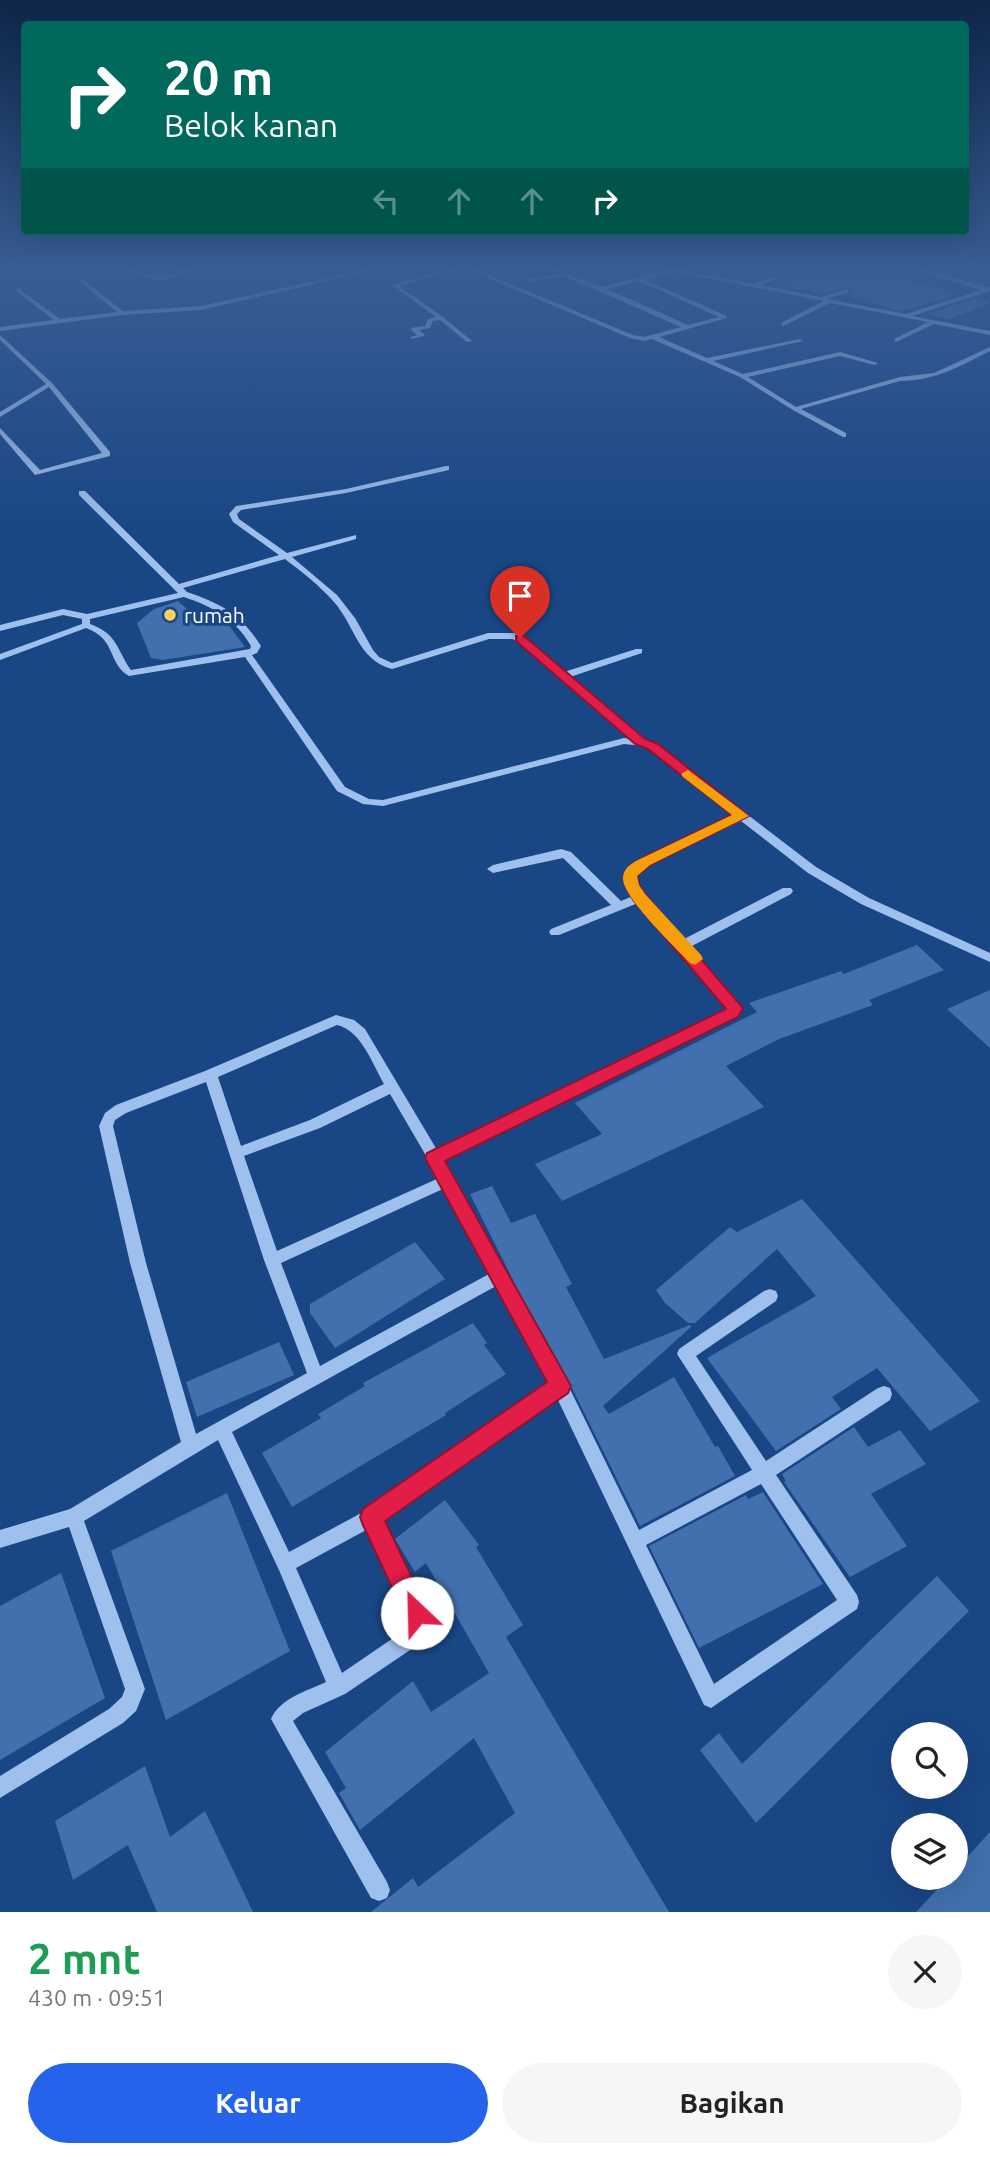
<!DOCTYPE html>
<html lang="id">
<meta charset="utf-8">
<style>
body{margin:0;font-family:Ubuntu,sans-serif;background:#f6f6f6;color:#222;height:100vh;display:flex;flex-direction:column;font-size:26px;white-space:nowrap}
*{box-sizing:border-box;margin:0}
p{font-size:23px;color:#767676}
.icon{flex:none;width:38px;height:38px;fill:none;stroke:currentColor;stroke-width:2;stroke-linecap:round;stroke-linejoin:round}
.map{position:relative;height:1912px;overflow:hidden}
.side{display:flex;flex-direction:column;background:#fff;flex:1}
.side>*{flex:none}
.top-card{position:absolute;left:21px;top:21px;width:948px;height:214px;border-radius:7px;box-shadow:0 7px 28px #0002;background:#00695c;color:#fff;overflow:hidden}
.buttons{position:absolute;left:891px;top:1722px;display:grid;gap:14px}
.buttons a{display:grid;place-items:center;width:77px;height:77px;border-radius:50%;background:#fff;box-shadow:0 7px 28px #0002;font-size:35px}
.pin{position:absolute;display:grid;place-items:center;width:60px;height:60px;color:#fff;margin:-72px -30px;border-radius:50% 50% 50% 0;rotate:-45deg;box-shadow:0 0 7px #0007}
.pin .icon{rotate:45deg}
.me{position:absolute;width:77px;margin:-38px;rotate:336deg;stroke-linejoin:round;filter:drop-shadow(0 0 5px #0008)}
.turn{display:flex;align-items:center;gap:24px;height:147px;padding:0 28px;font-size:32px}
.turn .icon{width:91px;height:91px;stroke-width:2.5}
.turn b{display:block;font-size:49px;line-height:60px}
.lanes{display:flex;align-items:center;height:66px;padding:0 28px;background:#0003;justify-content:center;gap:35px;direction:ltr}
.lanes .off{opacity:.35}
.round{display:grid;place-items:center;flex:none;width:74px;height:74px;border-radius:37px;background:#f6f6f6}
.overview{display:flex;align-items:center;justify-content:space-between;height:119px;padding:0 28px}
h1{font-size:42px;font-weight:700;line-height:52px;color:#1e9e55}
.action{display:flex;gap:14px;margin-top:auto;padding:14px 28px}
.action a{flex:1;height:80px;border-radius:42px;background:#2563eb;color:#fff;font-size:28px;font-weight:700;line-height:80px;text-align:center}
.action a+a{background:#f6f6f6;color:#222}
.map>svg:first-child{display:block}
.building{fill:#4270ae}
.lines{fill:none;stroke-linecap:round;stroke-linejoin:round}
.minor{fill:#9fc0ec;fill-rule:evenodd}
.route{fill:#e11d48;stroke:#92132f;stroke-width:2}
.slow{fill:#f59e0b}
.poi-dot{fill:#ffd35a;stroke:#194685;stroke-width:2.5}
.labels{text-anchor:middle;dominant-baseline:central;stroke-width:6;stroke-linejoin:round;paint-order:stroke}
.far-poi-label{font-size:21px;fill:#fff;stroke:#194685;text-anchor:start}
</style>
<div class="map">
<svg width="990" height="1912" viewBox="0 0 990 1912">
<rect width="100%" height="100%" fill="#194685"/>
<path class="building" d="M 729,268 L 904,268 L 911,272 L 912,277 L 903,279 L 959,294 L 902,311 L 849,295 L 851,291 L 848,287 L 821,294 L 770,284 L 780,280 L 777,274 L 755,280 L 729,272 Z
M 975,298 L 990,303 L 950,319 L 927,314 Z
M 178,601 L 204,624 L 225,620 L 245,647 L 163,660 L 151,658 L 137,623 L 154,609 Z
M 917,945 L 944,970 L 869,1000 L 873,1005 L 779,1039 L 726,1066 L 764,1107 L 562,1201 L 535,1164 L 602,1134 L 575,1103 L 757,1012 L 749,1003 L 841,971 L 844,974 Z
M 990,990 L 990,1048 L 947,1009 Z
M 492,1186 L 511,1223 L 535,1214 L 572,1284 L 566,1287 L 604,1359 L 690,1325 L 691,1327 L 603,1406 L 609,1414 L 674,1377 L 715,1447 L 718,1446 L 735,1476 L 640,1526 L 568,1380 L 521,1296 L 470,1194 Z
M 802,1199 L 879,1286 L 980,1401 L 930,1431 L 877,1368 L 832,1397 L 841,1409 L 776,1451 L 707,1358 L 816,1296 L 777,1249 L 695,1323 L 688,1323 L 665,1303 L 656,1290 L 730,1227 L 737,1232 Z
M 415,1242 L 445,1279 L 335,1348 L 310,1313 L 310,1304 Z
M 473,1323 L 487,1343 L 484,1345 L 506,1374 L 445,1413 L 446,1415 L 292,1507 L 262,1453 L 321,1418 L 318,1414 L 365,1386 L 363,1383 Z
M 279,1342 L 294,1375 L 197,1417 L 186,1382 Z
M 854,1427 L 868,1447 L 900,1430 L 926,1464 L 871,1494 L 907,1546 L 850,1577 L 784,1482 L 786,1481 L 782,1474 Z
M 763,1492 L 823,1584 L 699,1648 L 649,1546 L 746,1495 L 748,1499 Z
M 227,1493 L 290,1651 L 166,1720 L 111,1551 Z
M 445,1500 L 479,1545 L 476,1547 L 523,1625 L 506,1637 L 669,1912 L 371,1912 L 413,1878 L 418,1887 L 515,1813 L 474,1738 L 360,1830 L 339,1793 L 346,1788 L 325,1752 L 413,1681 L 431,1712 L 489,1673 L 426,1563 L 415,1572 L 395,1539 Z
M 61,1573 L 105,1698 L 0,1760 L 0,1606 Z
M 937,1576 L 969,1611 L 756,1823 L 700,1750 L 719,1733 L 742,1764 Z
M 145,1766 L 170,1837 L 205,1811 L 253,1912 L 157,1912 L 128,1845 L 73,1880 L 55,1821 Z
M 990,1832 L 990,1912 L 916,1912 L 948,1878 L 956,1878 L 956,1869 Z"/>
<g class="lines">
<path class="minor" d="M 118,268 C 133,267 149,279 163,276 C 175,274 185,267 197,268 L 161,281 Z
M 250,268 L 259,268 L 261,269 L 258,271 Z
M 374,268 L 383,268 L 201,310 L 122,315 L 0,331 L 0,327 L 54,320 L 16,291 L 18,288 L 60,319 L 117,312 L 79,281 L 81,278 L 123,311 L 201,306 Z
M 405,268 L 412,268 L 409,270 Z
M 455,268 L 463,268 L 399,286 L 443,317 L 472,341 L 467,342 L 440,320 L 433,321 L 430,328 L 419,330 L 424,334 L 424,336 L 411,339 L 411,337 L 417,335 L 411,330 L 411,328 L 425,326 L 428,319 L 436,317 L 392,285 Z
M 465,268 L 472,268 L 633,335 L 644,337 L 681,327 L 564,276 L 528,282 L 525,280 L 558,274 L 545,268 L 552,268 L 601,287 L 669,271 L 662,268 L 672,268 L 753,284 L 776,276 L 778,279 L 760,285 L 821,297 L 847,289 L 849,292 L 827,299 L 906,314 L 981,290 L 907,268 L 915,268 L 990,287 L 990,291 L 912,316 L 990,331 L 990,335 L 934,324 L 896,342 L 894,339 L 928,322 L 830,303 L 783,326 L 781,323 L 824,301 L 676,272 L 645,280 L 727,316 L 727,318 L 659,337 L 707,358 L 800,339 L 803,341 L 713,361 L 743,374 L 840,352 L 878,363 L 875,365 L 840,356 L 748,377 L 796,407 L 900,377 L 934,373 L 990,347 L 990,351 C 961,366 934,381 900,381 L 801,409 L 846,433 L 846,437 L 843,437 L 793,410 L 740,377 L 652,339 L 644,341 L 630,338 ZM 639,281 L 719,317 L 688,325 L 607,289 Z
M 982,268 L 990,268 L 990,271 L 983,269 Z
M 0,335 L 52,383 L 110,452 L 110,456 L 35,475 L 0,434 L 0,428 L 40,470 L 102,453 L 49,387 L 0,417 L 0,412 L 46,384 L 0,340 Z
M 446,466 L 449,466 L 449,470 L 346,493 L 241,510 L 237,514 L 239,519 L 287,553 L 356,535 L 356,539 L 292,557 L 337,595 L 355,618 L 373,650 L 379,657 L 392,663 L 488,633 L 515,633 L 564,672 L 636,649 L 642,649 L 642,653 L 570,677 L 644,740 L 651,741 L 816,867 L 869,898 L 990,953 L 990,962 L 861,904 L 808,873 L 741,821 L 649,865 C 644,868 639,871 638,877 C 634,892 673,928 684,939 L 783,888 L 791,888 L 793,891 L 791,894 L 690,947 L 737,1000 L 739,1003 L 737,1016 L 444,1160 L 473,1216 L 566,1381 L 639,1530 L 752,1470 L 677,1354 L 679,1349 L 764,1291 L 770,1289 L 776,1291 L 778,1296 L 776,1301 L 696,1356 L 766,1461 L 878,1388 L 884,1386 L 890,1388 L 892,1394 L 890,1400 L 776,1475 L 857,1595 L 859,1602 L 857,1609 L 711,1708 L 704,1705 L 557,1398 L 382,1520 L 399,1553 L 430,1625 L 419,1644 L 345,1694 L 303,1713 L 293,1721 L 387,1882 L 390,1890 L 387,1898 L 379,1901 L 371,1898 L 271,1719 C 280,1698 307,1691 326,1682 L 279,1570 L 218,1440 L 84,1521 L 145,1689 L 136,1711 L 123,1723 L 0,1798 L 0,1776 L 109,1709 L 122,1697 L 125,1689 L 69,1527 L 0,1548 L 0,1530 L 70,1509 L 181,1442 L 130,1263 L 99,1126 L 105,1113 L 116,1105 L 205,1071 L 336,1015 L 354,1020 L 365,1029 L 437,1150 L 726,1010 L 727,1004 L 638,903 L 559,935 L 551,935 L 549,932 L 551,929 L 611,905 L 563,858 L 493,873 L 487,869 L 493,865 L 561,849 L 571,852 L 621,901 L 633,896 L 626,878 L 635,863 L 734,815 L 644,746 L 624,744 L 383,806 L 363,804 L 337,791 L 245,657 L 129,676 C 107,663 117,639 86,628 L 0,660 L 0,654 L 82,624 L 82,619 L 63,615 L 0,631 L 0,625 L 63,609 L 87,614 L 178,593 L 79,495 L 79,491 L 85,491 L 179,584 L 279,555 L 233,522 L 229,514 L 236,506 L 346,489 ZM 285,559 C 302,572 319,585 334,602 C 355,626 358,660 392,669 L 489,639 L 513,639 L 631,739 L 624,738 L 383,800 L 369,799 L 345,787 L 252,655 L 257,653 L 261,646 C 241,614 222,604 187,592 L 183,588 ZM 184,597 C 213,607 235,618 251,646 L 250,649 L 131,670 C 116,649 118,634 90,624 L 90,619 ZM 337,1025 C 361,1030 373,1065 384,1084 L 310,1120 L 241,1146 L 218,1077 ZM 206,1082 L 264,1260 L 307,1373 L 196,1434 L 146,1263 L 113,1126 L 115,1120 L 126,1113 ZM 390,1094 L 439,1178 L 277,1251 L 244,1156 L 320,1128 ZM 445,1188 L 489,1274 L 320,1366 L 281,1263 ZM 496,1286 L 550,1384 L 365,1511 L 289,1552 L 232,1432 ZM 761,1484 L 837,1600 L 714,1684 L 646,1545 ZM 368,1529 L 387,1565 L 411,1623 L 405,1630 L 342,1673 L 296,1568 Z"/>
</g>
<linearGradient id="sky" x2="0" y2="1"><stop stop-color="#0e2649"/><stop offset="0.5" stop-color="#385d94"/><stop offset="1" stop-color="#385d94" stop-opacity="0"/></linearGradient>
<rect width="990" height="535" fill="url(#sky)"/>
<path class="route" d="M 516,636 L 524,636 L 645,739 L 658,744 L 749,816 L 650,865 L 637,876 L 639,885 L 645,894 L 743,1008 L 738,1017 L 445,1161 L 571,1386 L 568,1393 L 385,1521 L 429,1613 L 425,1622 L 417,1625 L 408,1622 L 363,1525 L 360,1517 L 363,1509 L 547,1382 L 425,1158 L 427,1153 L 726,1009 L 634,901 C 621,881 617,873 640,859 L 732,815 L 648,749 L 635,744 L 516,641 Z"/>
<path class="slow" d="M 688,770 L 749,816 L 650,865 L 637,876 L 639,885 L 645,894 L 701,955 L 703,959 L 695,965 L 690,963 C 676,948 622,897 623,878 C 623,868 632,863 640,859 L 732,815 L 683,777 L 681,774 Z"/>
<circle class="poi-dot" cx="170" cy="615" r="7"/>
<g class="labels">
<g class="far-poi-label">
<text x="184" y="615">rumah</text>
</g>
</g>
</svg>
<div class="buttons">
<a><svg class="icon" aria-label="search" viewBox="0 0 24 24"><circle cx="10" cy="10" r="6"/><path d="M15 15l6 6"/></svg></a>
<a><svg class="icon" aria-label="layers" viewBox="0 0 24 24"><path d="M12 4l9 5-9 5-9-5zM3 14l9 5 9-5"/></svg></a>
</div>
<div class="pin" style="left:520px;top:638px;background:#d93025"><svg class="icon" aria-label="arrive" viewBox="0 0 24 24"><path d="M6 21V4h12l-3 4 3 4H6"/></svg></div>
<svg class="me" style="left:417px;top:1613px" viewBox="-20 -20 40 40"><circle r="19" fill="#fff"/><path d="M0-13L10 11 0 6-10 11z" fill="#e11d48"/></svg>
<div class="top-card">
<div class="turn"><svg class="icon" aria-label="right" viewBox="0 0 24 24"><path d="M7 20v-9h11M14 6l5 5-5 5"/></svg><div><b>20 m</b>Belok kanan</div></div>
<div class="lanes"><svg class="icon off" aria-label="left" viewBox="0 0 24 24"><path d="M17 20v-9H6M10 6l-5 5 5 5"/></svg><svg class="icon off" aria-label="ahead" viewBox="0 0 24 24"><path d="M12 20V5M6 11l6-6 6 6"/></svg><svg class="icon off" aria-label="ahead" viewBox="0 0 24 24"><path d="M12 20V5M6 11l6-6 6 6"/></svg><svg class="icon" aria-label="right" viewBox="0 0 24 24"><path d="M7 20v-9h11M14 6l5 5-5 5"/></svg></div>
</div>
</div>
<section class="side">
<div class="overview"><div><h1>2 mnt</h1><p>430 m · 09:51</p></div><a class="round"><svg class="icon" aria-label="close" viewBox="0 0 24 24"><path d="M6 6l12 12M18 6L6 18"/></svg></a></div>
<div class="action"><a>Keluar</a><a>Bagikan</a></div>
</section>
